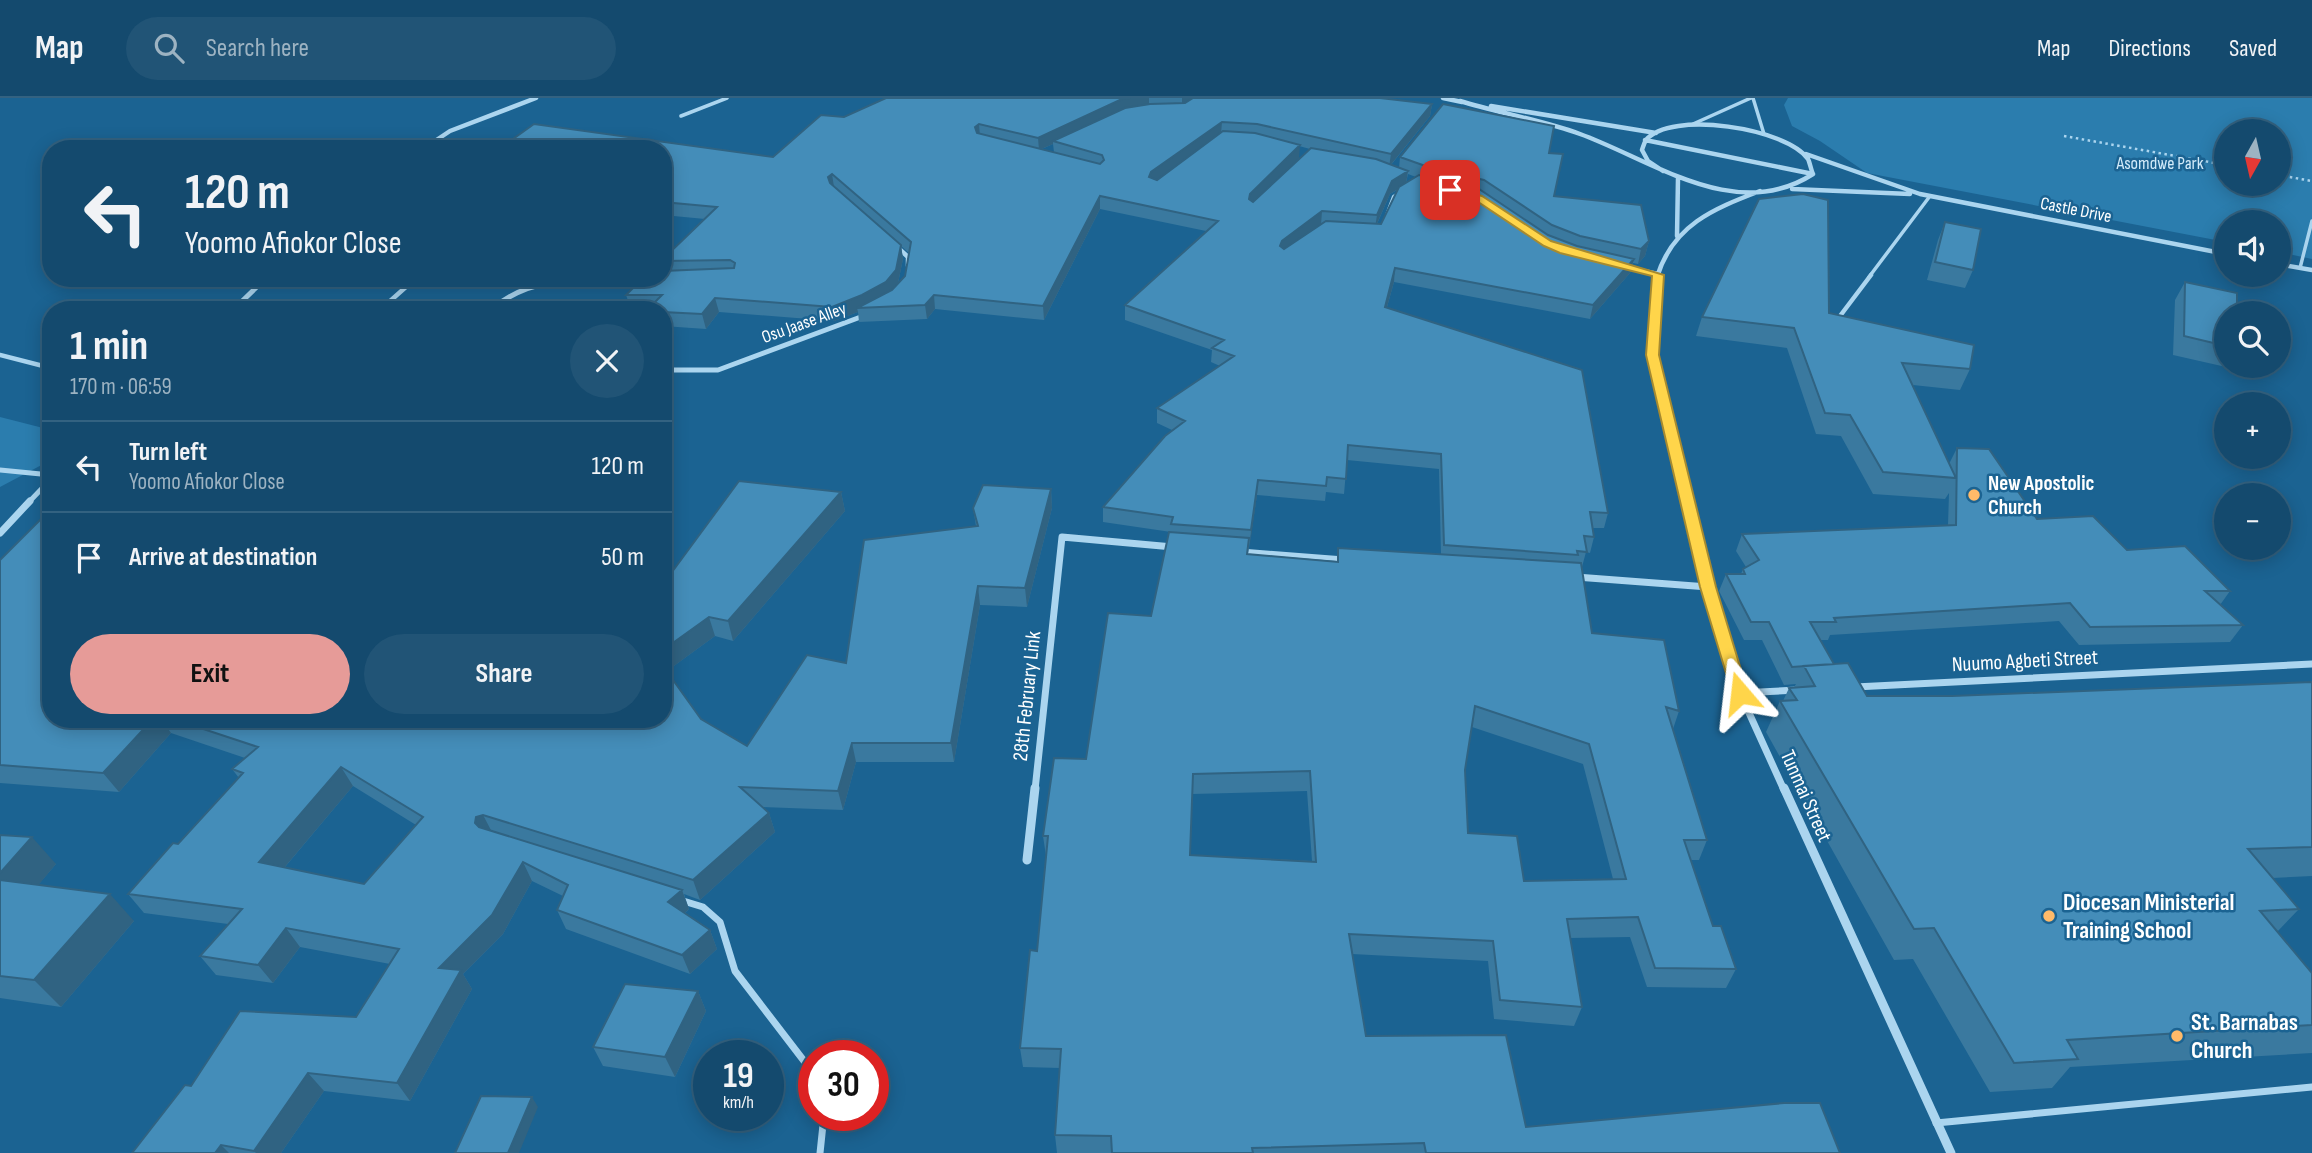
<!DOCTYPE html>
<meta charset="utf-8">
<style>
body{margin:0;font-family:"Sofia Sans Condensed",sans-serif;background:#215476;color:#f1f3f6;height:100vh;display:flex;flex-direction:column;font-size:26px;white-space:nowrap}
*{box-sizing:border-box;margin:0}
p{font-size:23px;color:#9db3c2}
.icon{flex:none;width:38px;height:38px;fill:none;stroke:currentColor;stroke-width:2;stroke-linecap:round;stroke-linejoin:round}
.map{position:relative;flex:1;overflow:hidden}
.panel{position:absolute;left:42px;top:203px;width:630px;height:427px;display:flex;flex-direction:column;background:#144a6e;border-radius:28px;box-shadow:0 4px 18px #0003,0 0 0 2px #336281}
.panel>*{flex:none}
.top-card{position:absolute;left:42px;top:42px;width:630px;height:147px;border-radius:28px;box-shadow:0 4px 18px #0003,0 0 0 2px #336281;background:#144a6e;color:#f1f3f6;overflow:hidden}
.needle{width:46px;rotate:188deg}
.tools{position:absolute;left:2214px;top:21px;display:grid;gap:14px}
.tools a{display:grid;place-items:center;width:77px;height:77px;border-radius:50%;background:#144a6e;box-shadow:0 4px 18px #0003,0 0 0 2px #336281;font-size:35px}
.speed{position:absolute;left:693px;top:942px;display:flex;gap:14px;font-size:35px;font-weight:700;text-align:center}
.speed>*{display:grid;place-content:center;width:91px;height:91px;border-radius:50%;background:#144a6e;box-shadow:0 4px 18px #0003,0 0 0 2px #336281;line-height:1}
.speed small{font-size:18px;font-weight:400}
.speed .limit{border:10px solid #d22;background:#fff;color:#111}
.pin{position:absolute;display:grid;place-items:center;width:60px;height:60px;color:#fff;margin:-30px;border-radius:14px;box-shadow:0 4px 10px #0006}
.me{position:absolute;width:77px;margin:-38px;rotate:343deg;stroke-linejoin:round;filter:drop-shadow(0 0 5px #0008)}
.turn{display:flex;align-items:center;gap:24px;height:147px;padding:0 28px;font-size:32px}
.turn .icon{width:91px;height:91px;stroke-width:2.5}
.turn b{display:block;font-size:49px;line-height:60px}
.round{display:grid;place-items:center;flex:none;width:74px;height:74px;border-radius:37px;background:#215476}
.overview{display:flex;align-items:center;justify-content:space-between;height:119px;padding:0 28px}
h1{font-size:42px;font-weight:700;line-height:52px}
.primary-button{display:flex;gap:14px;margin-top:auto;padding:14px 28px}
.primary-button a{flex:1;height:80px;border-radius:42px;background:#e69b98;color:#111;font-size:28px;font-weight:700;line-height:80px;text-align:center}
.primary-button a+a{background:#215476;color:#f1f3f6}
ul{padding:0;list-style:none}
li{display:flex;align-items:center;gap:21px;height:91px;padding:0 28px;border-top:2px solid #336281}
li div{flex:1}
li b{display:block;font-size:26px}
li em{font-style:normal}
header{display:flex;align-items:center;gap:42px;box-sizing:border-box;height:98px;padding:0 35px;background:#144a6e;border-bottom:2px solid #336281}
header strong{font-size:33px}
nav{display:flex;gap:38px;margin-inline-start:auto;font-size:24px}
.search{width:490px;height:63px;background:#215476;display:flex;align-items:center;gap:18px;box-sizing:border-box;padding:0 24px;border-radius:38px;color:#9db3c2;font-size:26px}
.map>svg:first-child{display:block}
.green{fill:#2b7dae;fill-rule:evenodd}
.lines{fill:none;stroke-linecap:round;stroke-linejoin:round}
.path{stroke:#abd5ef;stroke-width:2.5;stroke-dasharray:2.5 3.5;stroke-linecap:butt}
.service-far2{stroke:#abd5ef;stroke-width:3.5}
.service-far1{stroke:#abd5ef;stroke-width:4.5}
.service{stroke:#abd5ef;stroke-width:7}
.minor-far3{stroke:#abd5ef;stroke-width:4.5}
.minor-far2{stroke:#abd5ef;stroke-width:5}
.minor-far1{stroke:#abd5ef;stroke-width:7}
.minor{stroke:#abd5ef;stroke-width:9}
.wall{fill:#3a799f;fill-rule:evenodd}
.shaded-wall{fill:#306382}
.building{fill:#448db9;stroke:#306382;stroke-width:2;fill-rule:evenodd}
.route{fill:#ffd54a;stroke:#a68a30;stroke-width:2}
.poi-dot{fill:#ffba69;stroke:#1b6392;stroke-width:2.5}
.labels{text-anchor:middle;dominant-baseline:central;stroke-width:5;stroke-linejoin:round;paint-order:stroke}
.far-park-label{font-size:18px;fill:#d2ebfa;stroke:#1b6392}
.far-street-label{font-size:18px;fill:#fff;stroke:#1b6392}
.poi-label{font-size:21px;font-weight:bold;fill:#fff;stroke:#1b6392;text-anchor:start}
.street-label{font-size:21px;fill:#fff;stroke:#1b6392}
.near-poi-label{font-size:24px;font-weight:bold;fill:#fff;stroke:#1b6392;text-anchor:start}
</style>
<header>
<strong>Map</strong>
<div class="search"><svg class="icon" aria-label="search" viewBox="0 0 24 24"><circle cx="10" cy="10" r="6"/><path d="M15 15l6 6"/></svg>Search here</div>
<nav><a>Map</a><a>Directions</a><a>Saved</a></nav>
</header>
<div class="map">
<svg width="2312" height="1055" viewBox="0 0 2312 1055">
<rect width="100%" height="100%" fill="#1b6392"/>
<path class="green" d="M 1788,0 L 2312,0 L 2312,161 L 2279,154 L 2278,124 L 2226,124 L 2226,144 L 1867,75 L 1820,43 L 1792,28 L 1784,7 ZM 2226,33 L 2278,33 L 2278,86 L 2226,86 Z
M 0,319 L 51,332 L 51,362 L 0,389 Z"/>
<g class="lines">
<path class="path" d="M 2064,38 L 2226,67
M 2278,77 L 2312,83"/>
<path class="service-far2" d="M 1753,0 L 1764,36
M 681,18 L 727,0
M 1693,26 L 1751,0
M 2300,170 L 2312,123
M 1869,179 L 1930,98"/>
<path class="service-far1" d="M 380,212 L 416,180
M 1840,218 L 1871,177
M 0,257 L 51,270"/>
<path class="service" d="M 680,802 L 703,809 L 720,824 L 735,873 L 814,976
M 1936,1025 L 2312,989
M 820,1055 L 824,1017"/>
<path class="minor-far3" d="M 1443,0 L 1462,4
M 1460,3 C 1500,15 1541,22 1580,36 C 1652,62 1736,126 1813,76 C 1811,72 1810,65 1808,61 C 1787,30 1670,12 1646,42 C 1644,45 1643,49 1642,52 L 1648,63 L 1663,73
M 1491,8 L 1656,35
M 1645,42 L 1813,76
M 423,51 L 450,33 L 536,0
M 1806,56 L 1920,96 L 2226,156
M 1792,91 L 1910,96
M 1388,115 L 1394,99 L 1402,94
M 1677,138 L 1678,80
M 895,147 L 908,159 L 908,168
M 2278,166 L 2312,172
M 1625,169 L 1658,176
M 1657,179 C 1673,127 1713,111 1760,93"/>
<path class="minor-far2" d="M 1658,177 L 1655,187 L 1653,257 L 1688,405
M 233,212 L 266,180
M 491,212 C 534,173 597,182 651,182
M 663,272 L 718,272 L 866,217
M 0,372 L 51,377
M 28,405 L 51,381"/>
<path class="minor-far1" d="M 1688,403 L 1708,489 L 1740,595 L 1784,692
M 0,435 L 30,403
M 1241,454 L 1344,462
M 1576,479 L 1708,489
M 1855,589 L 2312,566
M 1740,595 L 1797,592
M 1035,692 L 1062,439 L 1173,449"/>
<path class="minor" d="M 1784,690 L 1951,1055
M 1027,762 L 1035,690"/>
</g>
<path class="wall" d="M 886,0 L 1380,0 L 1432,6 L 1430,18 L 1391,67 L 1399,70 L 1400,59 L 1549,55 L 1554,98 L 1649,143 L 1645,158 L 1638,166 L 1633,165 L 1630,175 L 1590,221 L 1394,184 L 1387,209 L 1608,415 L 1604,430 L 1593,430 L 1594,439 L 1590,455 L 1586,454 L 1582,469 L 1581,469 L 1592,535 L 1679,613 L 1673,631 L 1707,742 L 1699,762 L 1691,762 L 1713,828 L 1736,871 L 1726,890 L 1647,889 L 1630,839 L 1570,840 L 1582,909 L 1574,928 L 1494,921 L 1488,863 L 1352,856 L 1366,938 L 1526,1029 L 1840,1055 L 1057,1055 L 1055,1037 L 1060,970 L 1023,969 L 1020,950 L 1037,853 L 1046,758 L 1043,738 L 1086,661 L 1151,518 L 1171,434 L 1103,424 L 1103,409 L 1172,332 L 1157,325 L 1157,310 L 1220,268 L 1211,264 L 1212,252 L 1125,222 L 1125,207 L 1206,133 L 1100,111 L 1044,222 L 935,211 L 927,221 L 859,224 L 858,214 L 834,223 L 719,214 L 706,231 L 663,228 L 663,212 L 631,211 L 626,197 L 664,173 L 663,161 L 705,121 L 663,117 L 663,51 L 773,59 L 844,19 ZM 1053,46 L 1054,54 L 1041,51 L 1044,50 ZM 1299,48 L 1310,51 L 1278,81 L 1299,60 ZM 1408,76 L 1416,79 L 1406,85 ZM 1399,91 L 1381,126 L 1377,126 L 1390,96 ZM 901,148 L 909,155 L 905,178 L 898,185 L 903,161 ZM 1347,362 L 1439,371 L 1441,457 L 1338,450 L 1337,463 L 1248,456 L 1257,397 L 1325,403 L 1326,394 L 1344,396 ZM 1472,629 L 1583,666 L 1613,781 L 1524,783 L 1468,735 L 1465,672 ZM 1307,693 L 1312,763 L 1190,757 L 1192,696 Z
M 1945,124 L 1973,172 L 1965,190 L 1927,182 L 1938,142 Z
M 460,180 L 480,180 L 468,189 Z
M 2185,184 L 2226,215 L 2226,268 L 2227,268 L 2226,269 L 2173,257 L 2175,202 Z
M 1829,215 L 1970,271 L 1960,292 L 1913,287 L 1949,366 L 1957,350 L 2037,421 L 2127,452 L 2230,493 L 2220,507 L 2243,527 L 2230,544 L 2079,547 L 2059,523 L 1830,537 L 1828,542 L 1820,542 L 1834,566 L 1867,598 L 1952,598 L 2312,584 L 2312,778 L 2272,780 L 2299,811 L 2277,834 L 2312,875 L 2312,955 L 2070,969 L 2052,990 L 1990,994 L 1913,861 L 1894,862 L 1766,634 L 1780,603 L 1783,603 L 1789,590 L 1794,589 L 1796,586 L 1784,587 L 1762,542 L 1744,542 L 1719,493 L 1726,476 L 1741,476 L 1743,471 L 1746,469 L 1736,453 L 1742,436 L 1948,427 L 1949,395 L 1945,401 L 1873,396 L 1841,338 L 1816,336 L 1787,250 L 1696,238 L 1702,219 Z
M 1051,391 L 1052,410 L 1027,509 L 980,507 L 954,664 L 856,664 L 843,712 L 762,709 L 769,715 L 775,734 L 700,802 L 684,796 L 689,811 L 685,815 L 710,832 L 717,851 L 690,876 L 566,831 L 557,812 L 563,798 L 532,783 L 503,836 L 463,876 L 472,891 L 410,1003 L 324,993 L 281,1055 L 132,1055 L 191,988 L 356,919 L 390,866 L 300,849 L 273,885 L 216,877 L 200,858 L 228,826 L 144,815 L 128,796 L 178,746 L 239,680 L 232,671 L 245,660 L 171,635 L 119,694 L 0,685 L 0,462 L 51,621 L 663,621 L 663,481 L 666,482 L 841,394 L 845,413 L 733,543 L 715,538 L 667,573 L 701,621 L 747,648 L 846,565 L 976,428 L 973,410 ZM 353,688 L 416,727 L 364,786 L 285,769 Z
M 0,737 L 56,766 L 38,787 L 134,823 L 61,909 L 0,900 Z
M 698,893 L 706,913 L 675,979 L 603,968 L 593,949 Z"/>
<path class="shaded-wall" d="M 1130,0 L 1149,0 L 1149,8 L 1053,43 L 1053,46 L 1039,52 L 1038,40 L 1122,1 Z
M 1182,0 L 1194,0 L 1182,8 Z
M 1432,6 L 1430,18 L 1389,69 L 1391,56 Z
M 1222,24 L 1221,36 L 1151,87 L 1149,79 L 1151,74 Z
M 979,26 L 980,39 L 976,41 L 975,29 Z
M 1300,47 L 1299,60 L 1250,109 L 1250,96 Z
M 1408,73 L 1406,86 L 1390,96 L 1375,130 L 1377,117 L 1392,83 Z
M 832,76 L 834,89 L 831,92 L 828,79 Z
M 1100,98 L 1100,111 L 1044,222 L 1043,208 Z
M 1322,113 L 1321,127 L 1281,157 L 1280,148 L 1282,143 Z
M 1649,143 L 1645,158 L 1638,166 L 1641,151 Z
M 901,147 L 903,161 L 898,185 L 888,198 L 857,210 L 858,214 L 834,223 L 832,209 Z
M 1634,161 L 1630,175 L 1590,221 L 1593,207 Z
M 1395,170 L 1394,184 L 1383,223 L 1385,209 Z
M 464,180 L 480,180 L 468,189 Z
M 934,197 L 935,211 L 927,221 L 925,207 Z
M 715,200 L 719,214 L 706,231 L 702,216 Z
M 1258,382 L 1257,397 L 1250,447 L 1251,432 Z
M 1051,391 L 1052,410 L 1027,509 L 1025,490 Z
M 841,394 L 845,413 L 733,543 L 728,523 Z
M 978,488 L 980,507 L 954,664 L 951,645 Z
M 709,519 L 715,538 L 663,576 L 663,552 Z
M 153,621 L 161,621 L 171,635 L 119,694 L 103,675 Z
M 852,645 L 856,664 L 843,712 L 838,693 Z
M 341,669 L 353,688 L 273,783 L 259,764 Z
M 769,715 L 775,734 L 700,802 L 693,782 Z
M 483,717 L 493,736 L 486,738 L 475,725 L 476,719 Z
M 32,739 L 56,766 L 20,809 L 0,788 L 0,775 Z
M 523,764 L 532,783 L 503,836 L 463,876 L 472,891 L 410,1003 L 397,985 L 439,870 Z
M 682,792 L 689,811 L 676,823 L 668,804 Z
M 110,796 L 134,823 L 61,909 L 34,882 Z
M 286,830 L 300,849 L 273,885 L 258,867 Z
M 710,832 L 717,851 L 690,876 L 682,857 Z
M 698,893 L 706,913 L 675,979 L 665,959 Z
M 308,975 L 324,993 L 281,1055 L 256,1055 L 254,1053 Z
M 532,999 L 538,1009 L 519,1055 L 508,1055 Z
M 221,1047 L 229,1055 L 215,1055 Z"/>
<path class="building" d="M 886,0 L 1130,0 L 1122,1 L 1038,40 L 979,26 L 975,29 L 977,35 L 1100,66 L 1104,62 L 1102,57 L 1053,43 L 1125,10 L 1150,6 L 1185,5 L 1193,0 L 1380,0 L 1432,6 L 1391,56 L 1257,26 L 1222,24 L 1151,74 L 1149,79 L 1157,82 L 1223,33 L 1255,35 L 1300,47 L 1250,96 L 1249,101 L 1253,104 L 1311,50 L 1376,61 L 1408,73 L 1392,83 L 1377,117 L 1322,113 L 1282,143 L 1280,148 L 1284,151 L 1326,123 L 1381,126 L 1399,89 L 1419,77 L 1479,91 L 1548,137 L 1577,148 L 1634,161 L 1593,207 L 1395,170 L 1385,209 L 1582,272 L 1608,415 L 1590,414 L 1594,439 L 1584,438 L 1587,454 L 1577,453 L 1578,457 L 1444,447 L 1441,356 L 1348,347 L 1346,381 L 1327,379 L 1326,388 L 1258,382 L 1251,432 L 1171,426 L 1173,419 L 1103,409 L 1165,338 L 1185,323 L 1157,310 L 1234,258 L 1212,250 L 1224,242 L 1125,207 L 1218,123 L 1100,98 L 1043,208 L 934,197 L 925,207 L 857,210 L 892,192 L 905,178 L 911,144 L 832,76 L 828,79 L 830,85 L 901,147 L 896,172 L 886,184 L 862,197 L 832,209 L 715,200 L 702,216 L 663,214 L 663,212 L 647,212 L 662,197 L 626,197 L 643,180 L 663,180 L 663,173 L 734,170 L 735,165 L 730,162 L 663,163 L 663,161 L 717,109 L 663,104 L 663,51 L 499,51 L 534,26 L 773,59 L 821,17 L 844,19 Z
M 1443,6 L 1554,28 L 1549,55 L 1563,56 L 1554,98 L 1641,107 L 1649,143 L 1641,151 L 1580,138 L 1552,127 L 1484,82 L 1431,70 L 1400,59 Z
M 1803,96 L 1828,102 L 1829,215 L 1974,247 L 1970,271 L 1902,265 L 1956,380 L 1883,374 L 1850,317 L 1825,315 L 1794,230 L 1702,219 L 1759,101 Z
M 1945,124 L 1981,131 L 1973,172 L 1935,164 Z
M 2185,184 L 2237,195 L 2237,215 L 2226,215 L 2226,248 L 2184,238 Z
M 1957,350 L 1989,351 L 2037,421 L 2093,418 L 2127,452 L 2185,448 L 2230,493 L 2205,493 L 2243,527 L 2090,529 L 2070,505 L 1834,520 L 1836,524 L 1810,524 L 1834,566 L 1792,569 L 1769,524 L 1751,524 L 1726,476 L 1745,476 L 1743,471 L 1759,462 L 1742,436 L 1956,427 Z
M 739,383 L 841,394 L 728,523 L 709,519 L 663,552 L 663,481 L 666,482 Z
M 983,387 L 1051,391 L 1025,490 L 978,488 L 951,645 L 852,645 L 838,693 L 740,689 L 769,715 L 693,782 L 483,717 L 476,719 L 475,725 L 479,729 L 682,792 L 668,804 L 710,832 L 682,857 L 557,812 L 568,787 L 523,764 L 492,817 L 439,870 L 461,872 L 397,985 L 308,975 L 254,1053 L 221,1047 L 215,1055 L 132,1055 L 185,987 L 191,988 L 240,913 L 356,919 L 399,851 L 286,830 L 258,867 L 200,858 L 242,811 L 128,796 L 173,745 L 178,746 L 243,675 L 232,671 L 258,649 L 173,621 L 663,621 L 663,568 L 701,621 L 747,648 L 807,557 L 846,565 L 864,442 L 978,428 L 973,410 ZM 341,669 L 423,719 L 364,786 L 259,764 Z
M 51,411 L 51,621 L 153,621 L 103,675 L 0,667 L 0,462 Z
M 1169,434 L 1249,440 L 1247,456 L 1338,464 L 1338,450 L 1581,465 L 1592,535 L 1664,542 L 1679,613 L 1666,609 L 1707,742 L 1684,742 L 1713,828 L 1721,828 L 1736,871 L 1655,870 L 1638,819 L 1567,821 L 1582,909 L 1500,902 L 1493,843 L 1349,836 L 1366,938 L 1506,937 L 1526,1029 L 1784,1005 L 1820,1005 L 1840,1055 L 1426,1055 L 1424,1045 L 1252,1050 L 1253,1055 L 1112,1055 L 1111,1038 L 1055,1037 L 1061,951 L 1020,950 L 1030,852 L 1037,853 L 1048,738 L 1043,738 L 1054,660 L 1086,661 L 1108,515 L 1151,518 ZM 1475,608 L 1589,646 L 1626,781 L 1524,783 L 1517,738 L 1468,735 L 1465,672 ZM 1310,673 L 1316,764 L 1190,757 L 1193,676 Z
M 1848,565 L 1867,598 L 1952,598 L 2312,584 L 2312,749 L 2248,751 L 2299,811 L 2260,813 L 2312,875 L 2312,927 L 2067,942 L 2078,961 L 2014,965 L 1934,830 L 1914,831 L 1780,603 L 1797,602 L 1789,590 L 1815,588 L 1804,568 Z
M 0,737 L 32,739 L 0,775 Z
M 0,782 L 110,796 L 34,882 L 0,878 Z
M 625,886 L 698,893 L 665,959 L 593,949 Z
M 481,998 L 532,999 L 508,1055 L 455,1055 Z"/>
<path class="route" d="M 1450,89 L 1482,98 L 1551,143 L 1664,177 L 1659,257 L 1716,489 L 1748,595 L 1746,599 L 1734,599 L 1732,595 L 1700,489 L 1646,257 L 1652,178 L 1560,155 L 1544,148 L 1475,102 L 1446,94 L 1446,90 Z"/>
<g class="poi-dot">
<circle cx="1974" cy="397" r="7"/>
<circle cx="2049" cy="818" r="7"/>
<circle cx="2177" cy="938" r="7"/>
</g>
<g class="labels">
<g class="far-park-label">
<text x="2160" y="65">Asomdwe Park</text>
</g>
<g class="far-street-label">
<text transform="translate(2076 112) rotate(11)">Castle Drive</text>
<text transform="translate(804 225) rotate(-20)">Osu Jaase Alley</text>
</g>
<g class="poi-label">
<text x="1988" y="385">New Apostolic<tspan x="1988" dy="24">Church</tspan></text>
</g>
<g class="street-label">
<text transform="translate(2025 563) rotate(-3)">Nuumo Agbeti Street</text>
<text transform="translate(1027 598) rotate(-84)">28th February Link</text>
<text transform="translate(1806 698) rotate(66)">Tunmai Street</text>
</g>
<g class="near-poi-label">
<text x="2063" y="804">Diocesan Ministerial<tspan x="2063" dy="28">Training School</tspan></text>
<text x="2191" y="924">St. Barnabas<tspan x="2191" dy="28">Church</tspan></text>
</g>
</g>
</svg>
<div class="tools">
<a><svg class="needle" viewBox="-14 -14 28 28"><path d="M0-13l5 13h-10z" fill="#e53935"/><path d="M0 13l5-13h-10z" fill="#9db3c2"/></svg></a>
<a><svg class="icon" aria-label="sound" viewBox="0 0 24 24"><path d="M4 9h4l5-4v14l-5-4H4zM17 9q2 3 0 6"/></svg></a>
<a><svg class="icon" aria-label="search" viewBox="0 0 24 24"><circle cx="10" cy="10" r="6"/><path d="M15 15l6 6"/></svg></a>
<a>+</a>
<a>−</a>
</div>
<div class="speed"><div>19<small>km/h</small></div><div class="limit">30</div></div>
<div class="pin" style="left:1450px;top:92px;background:#d93025"><svg class="icon" aria-label="arrive" viewBox="0 0 24 24"><path d="M6 21V4h12l-3 4 3 4H6"/></svg></div>
<svg class="me" style="left:1740px;top:595px" viewBox="-20 -20 40 40"><path d="M0-17L14 15 0 8-14 15z" fill="#ffd54a" stroke="#fff" stroke-width="4"/></svg>
<div class="top-card">
<div class="turn"><svg class="icon" aria-label="left" viewBox="0 0 24 24"><path d="M17 20v-9H6M10 6l-5 5 5 5"/></svg><div><b>120 m</b>Yoomo Afiokor Close</div></div>
</div>
<section class="panel">
<div class="overview"><div><h1>1 min</h1><p>170 m · 06:59</p></div><a class="round"><svg class="icon" aria-label="close" viewBox="0 0 24 24"><path d="M6 6l12 12M18 6L6 18"/></svg></a></div>
<ul>
<li><svg class="icon" aria-label="left" viewBox="0 0 24 24"><path d="M17 20v-9H6M10 6l-5 5 5 5"/></svg><div><b>Turn left</b><p>Yoomo Afiokor Close</p></div><em>120 m</em></li>
<li><svg class="icon" aria-label="arrive" viewBox="0 0 24 24"><path d="M6 21V4h12l-3 4 3 4H6"/></svg><div><b>Arrive at destination</b></div><em>50 m</em></li>
</ul>
<div class="primary-button"><a>Exit</a><a>Share</a></div>
</section>
</div>
